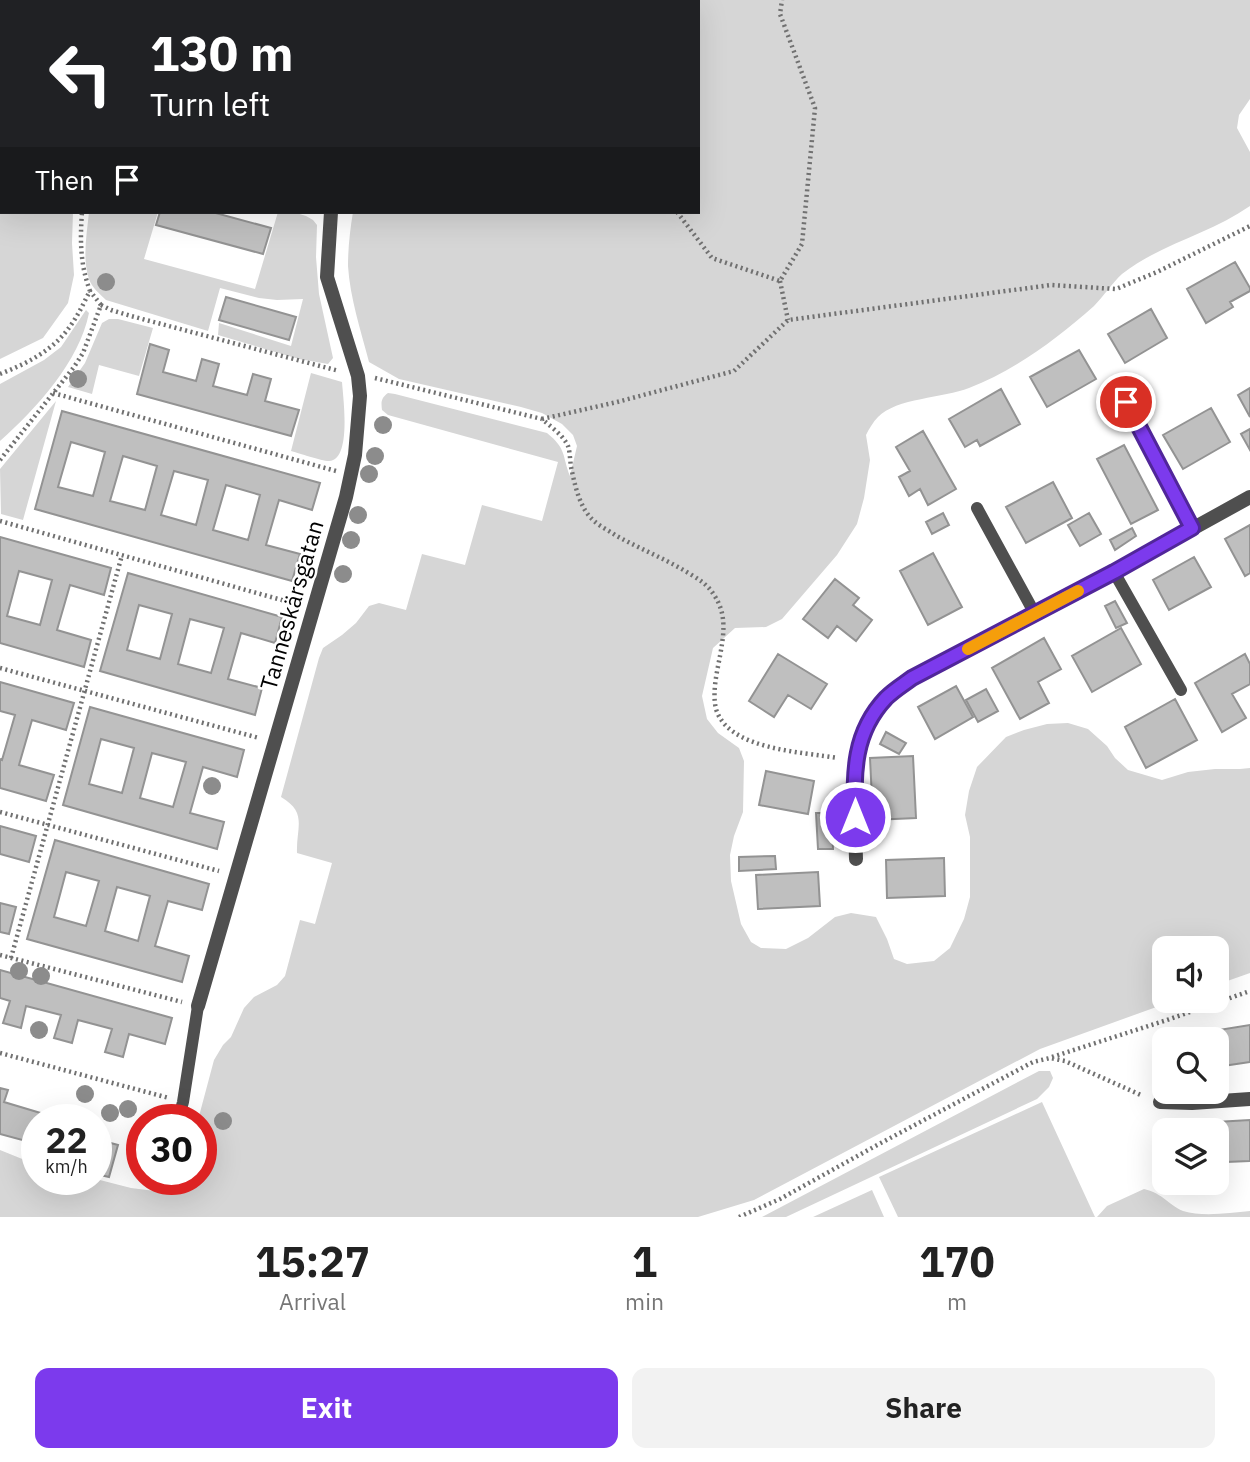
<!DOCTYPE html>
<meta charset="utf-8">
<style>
body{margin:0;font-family:"IBM Plex Sans",sans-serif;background:#f2f2f2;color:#222;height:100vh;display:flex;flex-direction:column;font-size:26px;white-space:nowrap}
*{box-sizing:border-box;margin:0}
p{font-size:23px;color:#767676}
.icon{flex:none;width:38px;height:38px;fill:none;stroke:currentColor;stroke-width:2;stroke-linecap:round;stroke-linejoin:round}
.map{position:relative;height:1217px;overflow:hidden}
.sheet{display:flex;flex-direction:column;background:#fff;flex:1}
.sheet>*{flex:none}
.banner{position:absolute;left:0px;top:0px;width:700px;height:214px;box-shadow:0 7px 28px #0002;background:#202124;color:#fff;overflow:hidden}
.controls{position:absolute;left:1152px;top:936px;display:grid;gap:14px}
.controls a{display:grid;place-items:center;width:77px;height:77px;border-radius:14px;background:#fff;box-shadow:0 7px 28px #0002;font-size:35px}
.speed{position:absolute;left:21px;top:1104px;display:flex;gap:14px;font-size:35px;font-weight:700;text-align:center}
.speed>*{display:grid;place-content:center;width:91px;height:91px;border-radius:50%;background:#fff;box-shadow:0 7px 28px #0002;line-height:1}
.speed small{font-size:18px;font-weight:400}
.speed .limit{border:10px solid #d22;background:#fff;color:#111}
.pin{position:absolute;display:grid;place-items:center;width:60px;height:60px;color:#fff;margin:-30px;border:4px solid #fff;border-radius:50%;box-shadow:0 2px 7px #0007}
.me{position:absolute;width:77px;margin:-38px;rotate:0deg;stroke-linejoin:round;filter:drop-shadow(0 0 5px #0008)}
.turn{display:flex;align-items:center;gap:24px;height:147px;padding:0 35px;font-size:32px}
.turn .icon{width:91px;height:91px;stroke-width:2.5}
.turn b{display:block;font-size:49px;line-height:60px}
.then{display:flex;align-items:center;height:66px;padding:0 35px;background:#0003;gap:14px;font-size:26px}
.eta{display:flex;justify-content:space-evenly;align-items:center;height:119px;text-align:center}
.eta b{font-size:42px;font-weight:700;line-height:49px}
.action{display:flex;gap:14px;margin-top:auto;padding:14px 35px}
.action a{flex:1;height:80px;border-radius:14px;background:#7c3aed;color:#fff;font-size:28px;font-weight:700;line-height:80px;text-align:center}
.action a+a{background:#f2f2f2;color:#222}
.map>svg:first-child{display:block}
.green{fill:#d6d6d6}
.building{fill:#bfbfbf;stroke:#939393;stroke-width:2;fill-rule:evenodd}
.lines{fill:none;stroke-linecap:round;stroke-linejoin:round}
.path{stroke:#717171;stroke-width:4.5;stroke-dasharray:2 3.5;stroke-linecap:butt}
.lane{stroke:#4f4f4f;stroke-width:12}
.street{stroke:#4f4f4f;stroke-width:14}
.tree{fill:#8c8c8c}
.route-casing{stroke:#51269a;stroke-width:18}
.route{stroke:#7c3aed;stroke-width:12}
.slow{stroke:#f59e0b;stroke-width:12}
.labels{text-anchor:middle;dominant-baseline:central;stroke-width:5;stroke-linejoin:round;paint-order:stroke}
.street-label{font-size:23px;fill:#000;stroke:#fff}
</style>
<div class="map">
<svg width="1250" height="1217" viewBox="0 0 1250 1217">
<rect width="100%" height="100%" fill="#fff"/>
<path class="green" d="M 0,0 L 123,0 L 123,2 L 2,2 L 2,212 L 73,212 L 72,243 L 74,275 L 68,303 L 43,338 L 0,359 Z
M 546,0 L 1250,0 L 1250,99 L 1239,115 L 1237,128 L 1250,152 L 1250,206 C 1210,234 1160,244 1122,274 C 1112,283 1104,296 1094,306 C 1057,339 1015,370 969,388 C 944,398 896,398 878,417 C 873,422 869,429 866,435 L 870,460 L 864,498 L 857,524 L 837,555 L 782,619 L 766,627 L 735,628 L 713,648 L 702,696 L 707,719 L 718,733 L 739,748 L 744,761 L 743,812 L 734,836 L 730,855 L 731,881 L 741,924 L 751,942 L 761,948 L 786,949 L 808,938 L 835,917 L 851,913 L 876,917 L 887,939 L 894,959 L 907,964 L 934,961 L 950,948 L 964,919 L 970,897 L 970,837 L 965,815 L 969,791 L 977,767 L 1006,737 L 1024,730 L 1047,724 L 1068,723 L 1088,729 L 1107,746 L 1115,758 L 1128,770 L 1162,780 L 1188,772 L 1215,769 L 1240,769 L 1250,768 L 1250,973 L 1216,985 L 1216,948 L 1164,948 L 1164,1001 L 1173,1001 L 1040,1049 L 754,1200 L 698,1217 L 0,1217 L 0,1150 L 37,1165 L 37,1180 L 96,1179 L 131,1188 L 155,1191 L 166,1188 L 172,1180 L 201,1180 L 201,1120 L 198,1120 L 214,1060 L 223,1045 L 231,1037 L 244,1008 L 254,997 L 277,985 L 285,976 L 300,920 L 315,924 L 332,863 L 297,853 C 296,827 308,813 281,797 L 319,658 L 323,648 L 342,635 L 356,623 L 369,606 L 379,603 L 406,610 L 422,554 L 465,565 L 482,505 L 542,521 L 558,462 L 388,415 L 382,410 C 381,402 381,398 388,393 L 395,394 L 547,433 C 567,449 562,456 570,476 L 577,446 L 573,435 L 562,424 L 542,413 L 521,407 L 399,379 L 369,362 C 361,331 350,298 348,266 C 348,248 350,230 353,212 L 698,212 L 698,2 L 547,2 Z
M 89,212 L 158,212 L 144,259 L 255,289 L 278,212 L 293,212 L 306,216 L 313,220 L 317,225 L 316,257 L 319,294 L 333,358 L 328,364 L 299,359 L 218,335 L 219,323 L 291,346 L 303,299 L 277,300 L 259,298 L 220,288 L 208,331 L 106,300 C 100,294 92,288 89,279 C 82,258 87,233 89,212 Z
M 86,310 L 89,313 C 79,362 37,408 0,441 L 0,384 L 44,360 L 61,347 Z
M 109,319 L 118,319 L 153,328 L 139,376 L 99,365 L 92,394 L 68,387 L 85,363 L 102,323 Z
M 311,373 L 342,382 C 343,397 352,460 329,461 C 321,461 299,453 291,451 Z
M 56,401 L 23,520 L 1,514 L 0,469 Z
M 1039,1071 L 1050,1071 L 1053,1078 L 1049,1087 L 1037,1099 L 786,1217 L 762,1217 Z
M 1042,1102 L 1095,1217 L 898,1217 L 879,1177 Z
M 1144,1189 C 1164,1194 1167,1204 1183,1211 C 1203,1217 1229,1213 1250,1211 L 1250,1217 L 1097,1217 L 1107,1206 Z
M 872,1190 L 884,1217 L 813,1217 Z"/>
<path class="building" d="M 160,212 L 212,212 L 271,228 L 263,254 L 156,225 Z
M 1235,262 L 1250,288 L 1250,291 L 1230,302 L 1233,307 L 1206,323 L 1187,289 Z
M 226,297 L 296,317 L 289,340 L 219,320 Z
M 1151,309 L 1167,338 L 1125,363 L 1108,334 Z
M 150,344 L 169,350 L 163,372 L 196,381 L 202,359 L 219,364 L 213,386 L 247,395 L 253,374 L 271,379 L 265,401 L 299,410 L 291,436 L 137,394 Z
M 1079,350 L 1096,379 L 1047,407 L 1030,377 Z
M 1250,388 L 1250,417 L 1238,395 Z
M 1001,389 L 1020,424 L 980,446 L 977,440 L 965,447 L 949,419 Z
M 1211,408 L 1230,442 L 1183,469 L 1163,435 Z
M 62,411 L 320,483 L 312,510 L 279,500 L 266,545 L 300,554 L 292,581 L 35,509 ZM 71,442 L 105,452 L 93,496 L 58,487 ZM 123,456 L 157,466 L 145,510 L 110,501 ZM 174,471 L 208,480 L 196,525 L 161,515 ZM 226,485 L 260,495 L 248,540 L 213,530 Z
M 1250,429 L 1250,450 L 1241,434 Z
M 923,431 L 956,489 L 928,505 L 920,489 L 909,496 L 899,477 L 910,471 L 896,447 Z
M 1124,445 L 1158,510 L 1131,524 L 1097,459 Z
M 1053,482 L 1072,518 L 1026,543 L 1006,507 Z
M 943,513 L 949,525 L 932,534 L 926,522 Z
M 1089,513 L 1101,534 L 1080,546 L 1068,525 Z
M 1250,525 L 1250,573 L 1245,576 L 1225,539 Z
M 1132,528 L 1136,536 L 1115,550 L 1110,540 Z
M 0,537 L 111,568 L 104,595 L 70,585 L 57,630 L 91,640 L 84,667 L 0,643 ZM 19,571 L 52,580 L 40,625 L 7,616 Z
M 933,553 L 962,607 L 928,625 L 900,571 Z
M 1194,557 L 1211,587 L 1169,610 L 1153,580 Z
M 128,573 L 282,617 L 275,643 L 241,633 L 228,679 L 262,688 L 255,715 L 100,671 ZM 139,605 L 172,614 L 160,659 L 127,650 ZM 190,619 L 224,628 L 211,673 L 178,664 Z
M 835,579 L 859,598 L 853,605 L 872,620 L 856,641 L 837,626 L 828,638 L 803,619 Z
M 1115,601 L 1127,623 L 1116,628 L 1105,606 Z
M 1121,628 L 1141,664 L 1092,692 L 1072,656 Z
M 1044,638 L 1061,669 L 1038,682 L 1049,703 L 1020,719 L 992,668 Z
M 778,654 L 827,684 L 811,709 L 788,695 L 774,717 L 749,701 Z
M 1245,654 L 1250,664 L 1250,684 L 1232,694 L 1246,718 L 1222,732 L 1195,683 Z
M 0,682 L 74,703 L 66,730 L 32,720 L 19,765 L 54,775 L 46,801 L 0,788 L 0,759 L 2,760 L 15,715 L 0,711 Z
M 956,686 L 973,717 L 935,739 L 918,707 Z
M 986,689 L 998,711 L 978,722 L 966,700 Z
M 1175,699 L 1197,740 L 1146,768 L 1125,727 Z
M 90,707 L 244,750 L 237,777 L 203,767 L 190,813 L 224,822 L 217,849 L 63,805 ZM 101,739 L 134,748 L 122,793 L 89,784 ZM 152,753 L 186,762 L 173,807 L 140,798 Z
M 886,732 L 906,743 L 899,754 L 880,744 Z
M 913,756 L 916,818 L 873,820 L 870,758 Z
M 766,771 L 814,781 L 808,814 L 759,805 Z
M 816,813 L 831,813 L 833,849 L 818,849 Z
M 0,826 L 36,836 L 29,862 L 0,854 Z
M 55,840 L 209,884 L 202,910 L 168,901 L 155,946 L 189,956 L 182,982 L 27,939 ZM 66,872 L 99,881 L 86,926 L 54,917 ZM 117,887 L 150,896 L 138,941 L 105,931 Z
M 775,856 L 776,869 L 739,871 L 739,857 Z
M 944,858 L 945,896 L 887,898 L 886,860 Z
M 818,872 L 820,906 L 758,909 L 756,875 Z
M 0,903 L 16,907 L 9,934 L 0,932 Z
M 0,970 L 172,1018 L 165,1044 L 129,1034 L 123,1057 L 105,1052 L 112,1029 L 78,1020 L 72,1043 L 54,1038 L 61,1015 L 26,1006 L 21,1028 L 3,1023 L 10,1001 L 0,998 Z
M 1250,1025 L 1250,1062 L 1216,1067 L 1216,1040 L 1201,1040 L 1200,1033 Z
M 0,1088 L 8,1090 L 4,1102 L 64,1120 L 37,1120 L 37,1144 L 0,1134 Z
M 1250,1120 L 1250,1161 L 1226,1162 L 1227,1168 L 1216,1169 L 1216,1130 L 1200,1130 L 1199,1123 Z
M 96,1139 L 118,1145 L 109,1177 L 96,1174 Z"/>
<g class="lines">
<path class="path" d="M 356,0 L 362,2
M 633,0 L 634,2
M 133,2 L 133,0
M 677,212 L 712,258 L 780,281 L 802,244 L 815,108 L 780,14 L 782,0
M 780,281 L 788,320
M 101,305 L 111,310 L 131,316 L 339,371
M 0,374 C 28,363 54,350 71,325 C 79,314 84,302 90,291 C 80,264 80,240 82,212
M 375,378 L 542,419 C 551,427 563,435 568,446 C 570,452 570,460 571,467 C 575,485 579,507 593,520 C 599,526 608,530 615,535 C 640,549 666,559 690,574 C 700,580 708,585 714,595 C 727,614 724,634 720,656 C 717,672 712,692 716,709 C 728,750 803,752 838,758
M 53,393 L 336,471
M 542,419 L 617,402 L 734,371 L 788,320 L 1051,285 L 1116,289 L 1157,272 L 1250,226
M 0,460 L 74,367 L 83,353 L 101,305 L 90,291
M 0,521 L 296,604
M 0,668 L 259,738
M 0,812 L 219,871
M 0,955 L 182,1002
M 11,958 L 122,555
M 0,1053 L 169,1098
M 1052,1057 L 1167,1020 L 1250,991
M 739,1217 L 780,1199 L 879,1144 L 1033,1062 L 1050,1058 L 1065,1061 L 1143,1096"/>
<path class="lane" d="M 471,2 L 472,0
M 1126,403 L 1192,528
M 977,508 L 1035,614
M 1114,572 L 1181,690
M 178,1120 L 183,1102 L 198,1006"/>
<path class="street" d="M 390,2 L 390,0
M 856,859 C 855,815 846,753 872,715 C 883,699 898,689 913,678 L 1114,572 L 1250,497
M 198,1006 L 346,497 L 355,455 L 360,396 L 358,376 L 327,277 L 331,212
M 1160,1102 L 1192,1103 L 1250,1099"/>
</g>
<g class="tree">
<circle cx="106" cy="282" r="9"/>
<circle cx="78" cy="379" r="9"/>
<circle cx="383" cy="425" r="9"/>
<circle cx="375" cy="456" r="9"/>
<circle cx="369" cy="474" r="9"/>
<circle cx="358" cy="515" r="9"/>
<circle cx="351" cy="540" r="9"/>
<circle cx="343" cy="574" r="9"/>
<circle cx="212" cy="786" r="9"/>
<circle cx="19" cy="971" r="9"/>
<circle cx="41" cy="976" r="9"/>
<circle cx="39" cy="1030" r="9"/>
<circle cx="85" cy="1094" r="9"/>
<circle cx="128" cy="1109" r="9"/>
<circle cx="110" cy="1113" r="9"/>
<circle cx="223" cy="1121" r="9"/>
</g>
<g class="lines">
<g class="route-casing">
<path id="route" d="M 855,817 C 854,772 853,733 886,698 C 894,690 904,684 912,678 L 1114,572 L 1192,528 L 1126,402"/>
</g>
<use href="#route" class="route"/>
<path class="slow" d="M 968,649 L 1078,591"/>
</g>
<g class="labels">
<g class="street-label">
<text transform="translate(291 605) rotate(-74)">Tanneskärsgatan</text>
</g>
</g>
</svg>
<div class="controls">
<a><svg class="icon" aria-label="sound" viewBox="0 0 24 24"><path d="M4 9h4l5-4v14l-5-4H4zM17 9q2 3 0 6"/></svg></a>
<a><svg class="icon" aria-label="search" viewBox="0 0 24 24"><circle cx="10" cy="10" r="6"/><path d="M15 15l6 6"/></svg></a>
<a><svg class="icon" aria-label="layers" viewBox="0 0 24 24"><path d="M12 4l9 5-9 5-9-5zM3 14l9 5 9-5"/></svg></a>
</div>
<div class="speed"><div>22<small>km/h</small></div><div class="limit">30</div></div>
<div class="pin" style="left:1126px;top:402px;background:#d93025"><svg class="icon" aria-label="arrive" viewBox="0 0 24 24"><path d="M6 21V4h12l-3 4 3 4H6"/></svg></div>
<svg class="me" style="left:855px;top:817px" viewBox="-20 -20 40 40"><circle r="17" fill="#7c3aed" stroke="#fff" stroke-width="3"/><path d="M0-11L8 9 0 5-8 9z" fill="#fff"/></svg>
<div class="banner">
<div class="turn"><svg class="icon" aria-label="left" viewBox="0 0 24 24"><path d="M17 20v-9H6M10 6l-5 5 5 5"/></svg><div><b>130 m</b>Turn left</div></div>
<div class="then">Then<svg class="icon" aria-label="arrive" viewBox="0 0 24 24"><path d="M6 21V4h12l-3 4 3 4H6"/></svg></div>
</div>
</div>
<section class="sheet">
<div class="eta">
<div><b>15:27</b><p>Arrival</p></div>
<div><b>1</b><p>min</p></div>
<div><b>170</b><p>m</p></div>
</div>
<div class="action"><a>Exit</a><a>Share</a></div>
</section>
